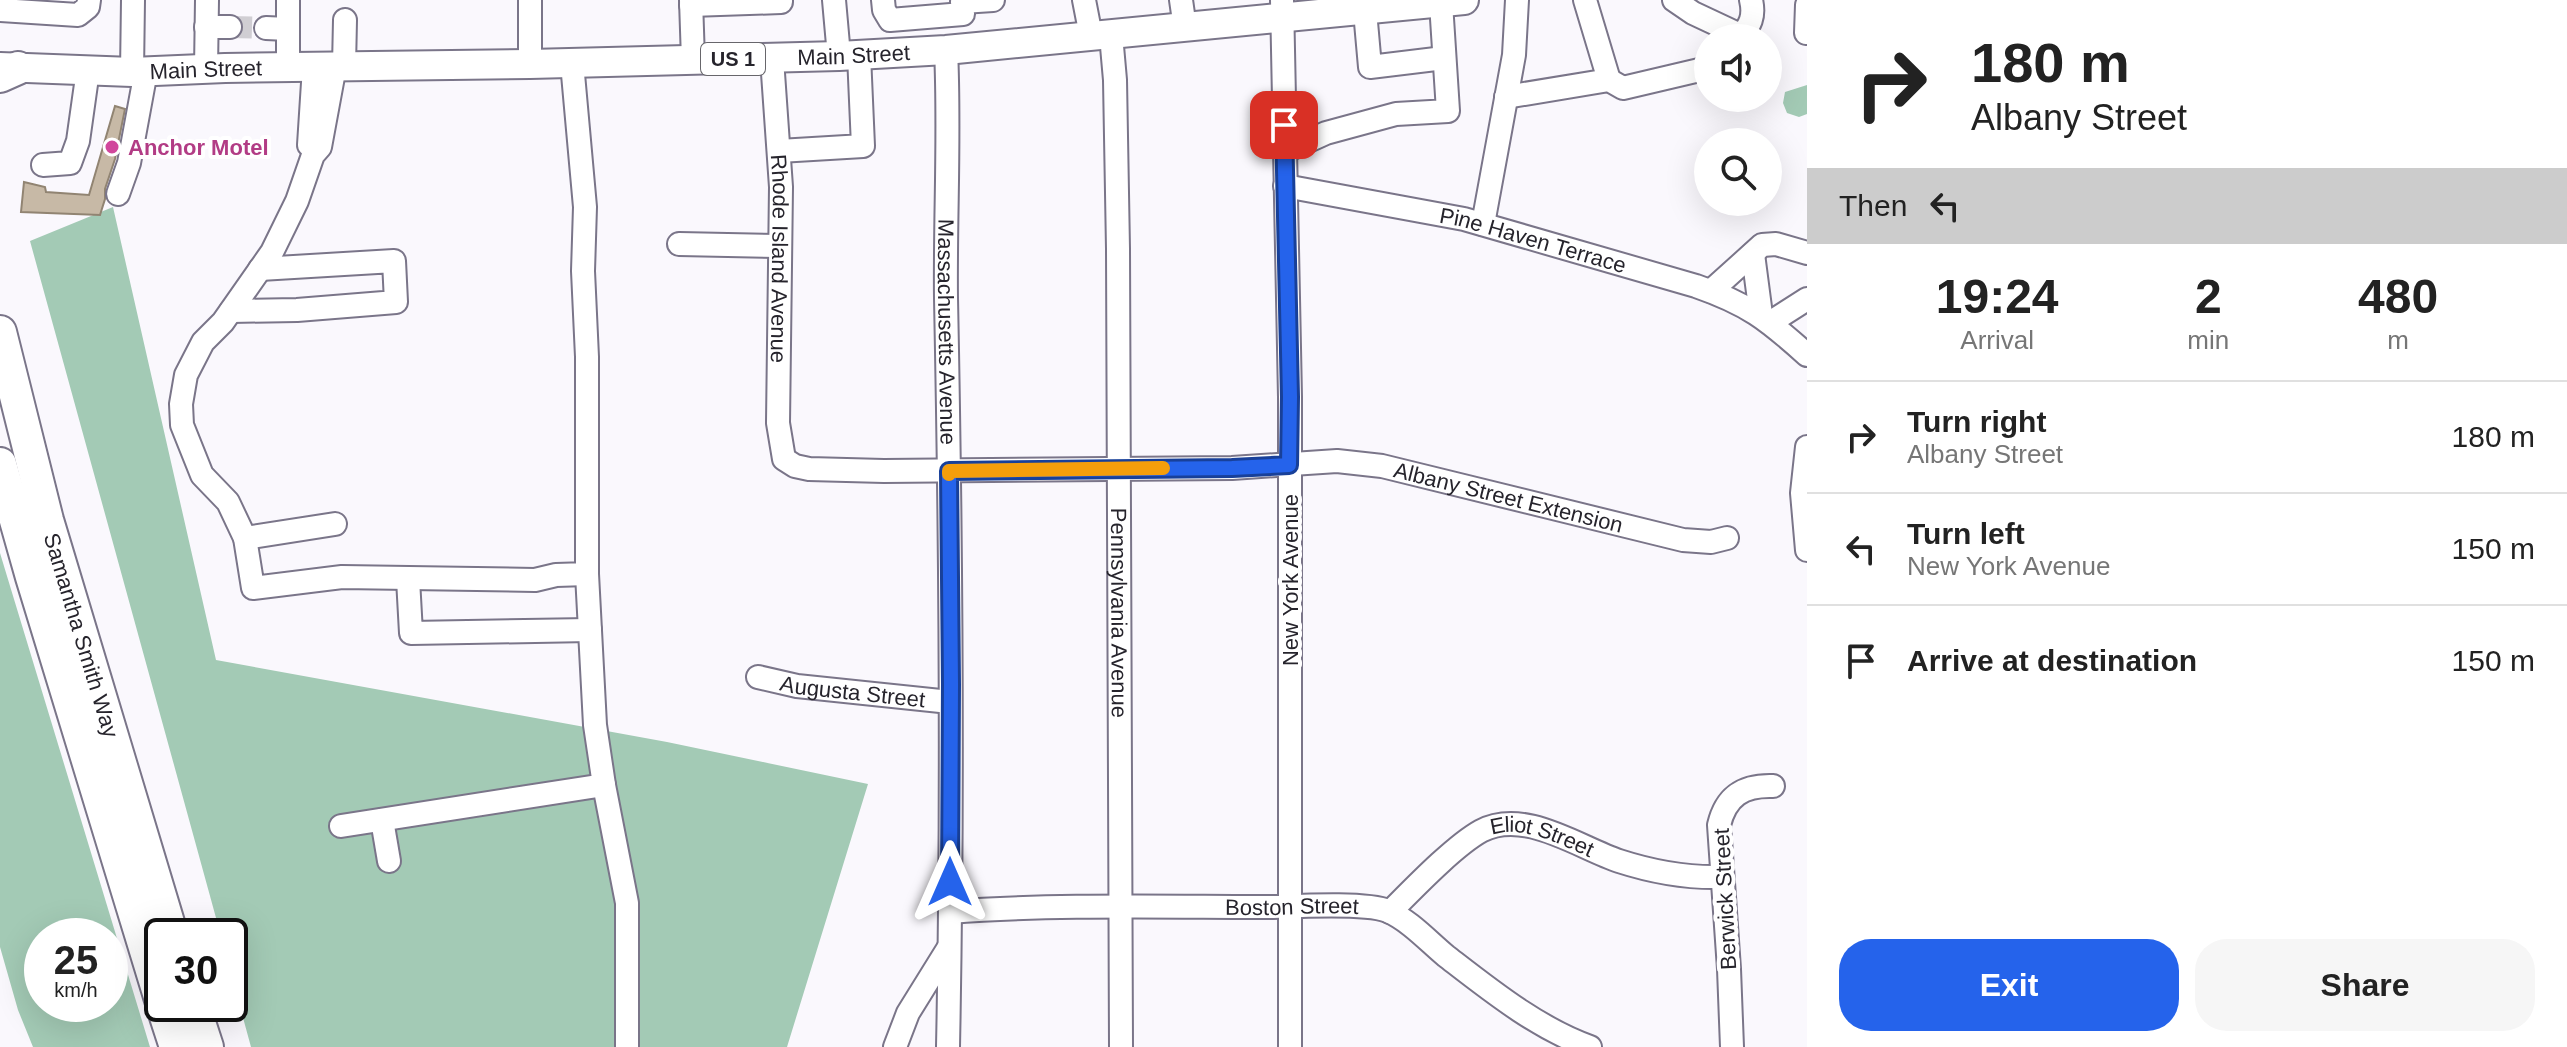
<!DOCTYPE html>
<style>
body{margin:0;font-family:Arial,sans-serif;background:#f6f6f6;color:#222;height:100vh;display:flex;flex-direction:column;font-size:30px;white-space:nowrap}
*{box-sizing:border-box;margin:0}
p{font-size:26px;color:#767676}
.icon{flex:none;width:44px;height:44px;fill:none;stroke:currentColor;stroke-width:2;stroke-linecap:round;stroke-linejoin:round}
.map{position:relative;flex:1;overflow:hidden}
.drawer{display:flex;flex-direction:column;background:#fff;width:760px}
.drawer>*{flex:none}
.hud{background:#fff;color:#222;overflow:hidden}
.buttons{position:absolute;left:1694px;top:24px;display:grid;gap:16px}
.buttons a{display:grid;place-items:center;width:88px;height:88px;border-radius:50%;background:#fff;box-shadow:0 8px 32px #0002;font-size:40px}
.speed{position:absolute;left:24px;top:918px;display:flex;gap:16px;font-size:40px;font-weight:700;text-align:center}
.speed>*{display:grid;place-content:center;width:104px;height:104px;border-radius:50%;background:#fff;box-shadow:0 8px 32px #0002;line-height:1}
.speed small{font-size:20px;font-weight:400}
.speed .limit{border:4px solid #111;border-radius:12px;background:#fff;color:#111}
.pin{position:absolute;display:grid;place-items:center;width:68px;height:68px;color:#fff;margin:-34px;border-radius:16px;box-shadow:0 4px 12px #0006}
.me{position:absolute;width:88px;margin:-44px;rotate:0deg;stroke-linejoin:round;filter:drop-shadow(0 0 6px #0008)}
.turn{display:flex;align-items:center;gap:28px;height:168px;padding:0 32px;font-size:36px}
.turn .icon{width:104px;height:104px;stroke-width:2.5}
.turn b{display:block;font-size:56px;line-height:68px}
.then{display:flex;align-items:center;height:76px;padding:0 32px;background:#0003;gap:16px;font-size:30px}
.eta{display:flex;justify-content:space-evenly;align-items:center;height:136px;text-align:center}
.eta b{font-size:48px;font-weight:700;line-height:56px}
.action{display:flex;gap:16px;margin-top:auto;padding:16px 32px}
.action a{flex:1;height:92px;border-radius:32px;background:#2563eb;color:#fff;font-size:32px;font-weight:700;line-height:92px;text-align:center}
.action a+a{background:#f6f6f6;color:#222}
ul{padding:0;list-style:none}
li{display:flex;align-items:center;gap:24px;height:112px;padding:0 32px;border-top:2px solid #e0e0e0}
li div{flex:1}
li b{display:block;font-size:30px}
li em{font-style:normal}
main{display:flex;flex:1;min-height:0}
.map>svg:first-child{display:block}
.forest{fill:#a3cab5;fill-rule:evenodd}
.building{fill:#c7b9a6;stroke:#918472;stroke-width:2}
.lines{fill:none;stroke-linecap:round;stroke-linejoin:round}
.minor-tunnel{stroke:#d0ced3;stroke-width:22;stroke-dasharray:22 11;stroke-linecap:butt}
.minor-casing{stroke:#7a7589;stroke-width:26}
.major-casing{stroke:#7a7589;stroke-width:32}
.highway-casing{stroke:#7a7589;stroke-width:36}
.minor{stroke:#fff;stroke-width:22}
.major{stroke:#fff;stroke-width:28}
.highway{stroke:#fff;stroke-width:32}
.route-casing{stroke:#184099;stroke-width:20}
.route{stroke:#2563eb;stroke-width:14}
.slow{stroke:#f59e0b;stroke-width:14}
.hotel-dot{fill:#d1479c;stroke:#fff;stroke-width:3}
.labels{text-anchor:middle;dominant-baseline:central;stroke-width:8;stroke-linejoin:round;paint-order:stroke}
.shield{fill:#fff;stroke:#67666b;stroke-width:2}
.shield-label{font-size:20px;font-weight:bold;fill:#26242c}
.street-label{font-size:22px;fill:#26242c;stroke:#fff}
.hotel-label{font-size:22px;font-weight:bold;fill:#b23c85;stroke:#fff;text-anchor:start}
</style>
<main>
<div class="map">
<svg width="1807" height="1047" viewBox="0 0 1807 1047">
<rect width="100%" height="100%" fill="#faf8fd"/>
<path class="forest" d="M 1807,85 L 1807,114 L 1799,117 L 1787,113 L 1783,103 L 1785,92 Z
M 113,207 L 216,660 L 667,742 L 868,784 L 787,1047 L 251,1047 L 230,970 L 230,936 L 221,936 L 30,241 Z
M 0,553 L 10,586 L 150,1047 L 33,1047 L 18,1010 L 0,947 ZM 42,936 L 110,936 L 110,1004 L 42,1004 Z"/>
<path class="building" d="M 115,106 L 125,109 L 115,159 L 105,189 L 105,199 L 100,215 L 21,212 L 24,182 L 45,187 L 46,192 L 89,195 Z"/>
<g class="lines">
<path class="minor-tunnel" d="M 230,27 L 266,28"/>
<g class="minor-casing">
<g id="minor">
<path d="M 288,0 L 288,67"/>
<path d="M 530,0 L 530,64"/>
<path d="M 691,0 L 693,60"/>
<path d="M 834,0 L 839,56"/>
<path d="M 883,0 L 884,10 L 890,20 L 963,14"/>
<path d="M 1084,0 L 1091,36"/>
<path d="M 1181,0 L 1185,28"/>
<path d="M 1282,0 L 1290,397 L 1290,1047"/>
<path d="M 1585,0 L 1609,80"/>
<path d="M 1674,0 L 1693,13 L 1742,36"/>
<path d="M 962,2 L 993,0"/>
<path d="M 691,5 L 781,2 L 781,0"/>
<path d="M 0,10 L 78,15 L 88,7 L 89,0"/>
<path d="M 1365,11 L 1370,67 L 1444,58"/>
<path d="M 206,27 L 230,27"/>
<path d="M 266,28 L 288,29"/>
<path d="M 1806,33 L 1807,5"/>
<path id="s1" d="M 1111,35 L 1115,80 L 1118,249 L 1121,1047"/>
<path d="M 1740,38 C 1750,25 1755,17 1751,0"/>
<path id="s2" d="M 946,50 C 950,133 945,215 946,298 C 951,548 953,797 948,1047"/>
<path id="s3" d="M 772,59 L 781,187 L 778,423 L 784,459 L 795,466 L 809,469 L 884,471 L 1232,468 L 1337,461 L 1382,466 L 1683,540 L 1711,542 L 1727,538"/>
<path d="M 335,66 L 320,147 L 313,155 L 297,201 L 272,252 L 223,322 L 203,342 L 186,375 L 181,404 L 182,425 L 202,475 L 228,502 L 245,538 L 253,588 L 342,577 L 535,580 L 556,575 L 587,574 L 587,357 L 583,271 L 585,207 L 572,63"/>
<path d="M 344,66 L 345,20"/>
<path d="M 206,69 L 207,0"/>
<path d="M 132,72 L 133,0"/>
<path d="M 1506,97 L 1609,80 L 1623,88 L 1708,68"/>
<path d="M 309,145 L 314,67"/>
<path d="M 779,151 L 863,146 L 859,55"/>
<path d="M 1284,152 L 1326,133 L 1396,114 L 1448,111 L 1441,3"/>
<path d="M 43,165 L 70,163 L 78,141 L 88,70"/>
<path id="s4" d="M 1285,186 L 1464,219 L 1696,286 C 1748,304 1767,319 1807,355"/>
<path d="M 118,194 L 129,163 L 146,71"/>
<path d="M 1483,224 L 1514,55 L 1517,0"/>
<path d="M 679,244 L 780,246"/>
<path d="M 1753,254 L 1761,315"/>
<path d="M 1711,291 L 1762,245 L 1776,244 L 1807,253"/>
<path d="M 231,311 L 297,310 L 396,302 L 394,261 L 260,269"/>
<path d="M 1771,322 L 1807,299"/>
<path d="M 1807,447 L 1802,493 L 1807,550"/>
<path d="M 245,538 L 335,524"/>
<path d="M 408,579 L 411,633 L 590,630"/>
<path id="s5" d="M 758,677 L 797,686 L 950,702"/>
<path d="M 604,785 L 627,903 L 627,1047"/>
<path d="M 382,820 L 389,861"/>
<path d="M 341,826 L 604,785 L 595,725 L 587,574"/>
<path id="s6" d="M 950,912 C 1057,904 1165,907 1273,907 C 1299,906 1366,902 1388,911 C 1410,921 1428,941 1446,956 C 1490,990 1537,1028 1590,1047"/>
<path id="s7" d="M 1390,912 C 1413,889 1454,846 1481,831 C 1524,808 1578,847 1619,861 C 1653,872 1686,878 1721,877"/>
<path d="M 895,1047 L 908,1013 L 949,947"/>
<path d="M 1732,1047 L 1729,969 L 1719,825 C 1726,796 1743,785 1773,786"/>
</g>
</g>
<g class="major-casing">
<g id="major">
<path id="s8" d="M 0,67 L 132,72 L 225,68 L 530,64 L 839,56 L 946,50 L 1464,0"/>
</g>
</g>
<g class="highway-casing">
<g id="highway">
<path d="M 0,76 L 18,68"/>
<path id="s9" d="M 0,332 L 47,520 L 172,936"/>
<path d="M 0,464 L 32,577 L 162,1003"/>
<path d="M 162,1004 L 176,1047"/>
<path d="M 193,1004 L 207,1047"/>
</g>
</g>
<use href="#minor" class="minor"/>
<use href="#major" class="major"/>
<use href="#highway" class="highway"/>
</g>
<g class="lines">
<g class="route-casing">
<path id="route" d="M 950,882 L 951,684 L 949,471 L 1232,468 L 1289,465 L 1290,397 L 1284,125"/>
</g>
<use href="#route" class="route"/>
<path class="slow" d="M 949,474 L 949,471 L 1163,468"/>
</g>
<circle class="hotel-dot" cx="112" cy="147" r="8"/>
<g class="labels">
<rect class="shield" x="701" y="43" width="64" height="32" rx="6"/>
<g class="shield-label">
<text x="733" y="59">US 1</text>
</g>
<g class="street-label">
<text stroke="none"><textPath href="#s8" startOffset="854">Main Street</textPath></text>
<text stroke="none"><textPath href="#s8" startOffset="206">Main Street</textPath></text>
<text stroke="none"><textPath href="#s4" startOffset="254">Pine Haven Terrace</textPath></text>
<text stroke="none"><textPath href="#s3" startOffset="200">Rhode Island Avenue</textPath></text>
<text stroke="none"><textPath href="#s2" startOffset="282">Massachusetts Avenue</textPath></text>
<text stroke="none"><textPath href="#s3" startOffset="1132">Albany Street Extension</textPath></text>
<text transform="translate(1290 580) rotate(-90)">New York Avenue</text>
<text stroke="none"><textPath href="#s1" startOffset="578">Pennsylvania Avenue</textPath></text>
<text stroke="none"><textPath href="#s9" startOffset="314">Samantha Smith Way</textPath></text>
<text stroke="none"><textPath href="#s5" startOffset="96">Augusta Street</textPath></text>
<text stroke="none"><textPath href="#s7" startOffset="186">Eliot Street</textPath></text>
<text transform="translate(1725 899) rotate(-93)">Berwick Street</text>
<text stroke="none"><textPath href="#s6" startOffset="342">Boston Street</textPath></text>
</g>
<g class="hotel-label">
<text x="128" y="147">Anchor Motel</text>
</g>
</g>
</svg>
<div class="buttons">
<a><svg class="icon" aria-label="sound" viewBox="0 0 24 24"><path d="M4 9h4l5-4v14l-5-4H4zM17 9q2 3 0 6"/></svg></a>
<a><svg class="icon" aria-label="search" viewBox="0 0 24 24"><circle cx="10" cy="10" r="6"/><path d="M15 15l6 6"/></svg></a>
</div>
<div class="speed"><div>25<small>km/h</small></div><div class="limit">30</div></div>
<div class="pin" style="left:1284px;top:125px;background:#d93025"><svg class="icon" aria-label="arrive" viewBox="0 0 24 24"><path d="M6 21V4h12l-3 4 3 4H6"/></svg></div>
<svg class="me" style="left:950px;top:882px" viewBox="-20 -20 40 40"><path d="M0-17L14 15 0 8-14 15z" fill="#2563eb" stroke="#fff" stroke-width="4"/></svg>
</div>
<section class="drawer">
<div class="hud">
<div class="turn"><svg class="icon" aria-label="right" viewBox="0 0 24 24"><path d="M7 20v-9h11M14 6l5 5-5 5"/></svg><div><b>180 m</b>Albany Street</div></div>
<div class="then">Then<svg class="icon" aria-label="left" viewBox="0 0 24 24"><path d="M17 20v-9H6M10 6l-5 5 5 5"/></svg></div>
</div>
<div class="eta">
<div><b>19:24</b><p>Arrival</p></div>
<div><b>2</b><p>min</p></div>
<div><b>480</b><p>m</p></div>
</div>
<ul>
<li><svg class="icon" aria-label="right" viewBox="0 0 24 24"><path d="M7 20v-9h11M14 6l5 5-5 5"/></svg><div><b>Turn right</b><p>Albany Street</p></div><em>180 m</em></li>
<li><svg class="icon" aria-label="left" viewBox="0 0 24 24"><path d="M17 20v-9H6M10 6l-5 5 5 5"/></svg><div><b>Turn left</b><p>New York Avenue</p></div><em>150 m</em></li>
<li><svg class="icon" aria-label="arrive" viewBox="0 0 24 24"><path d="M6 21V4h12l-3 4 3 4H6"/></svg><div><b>Arrive at destination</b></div><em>150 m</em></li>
</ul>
<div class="action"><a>Exit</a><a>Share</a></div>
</section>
</main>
